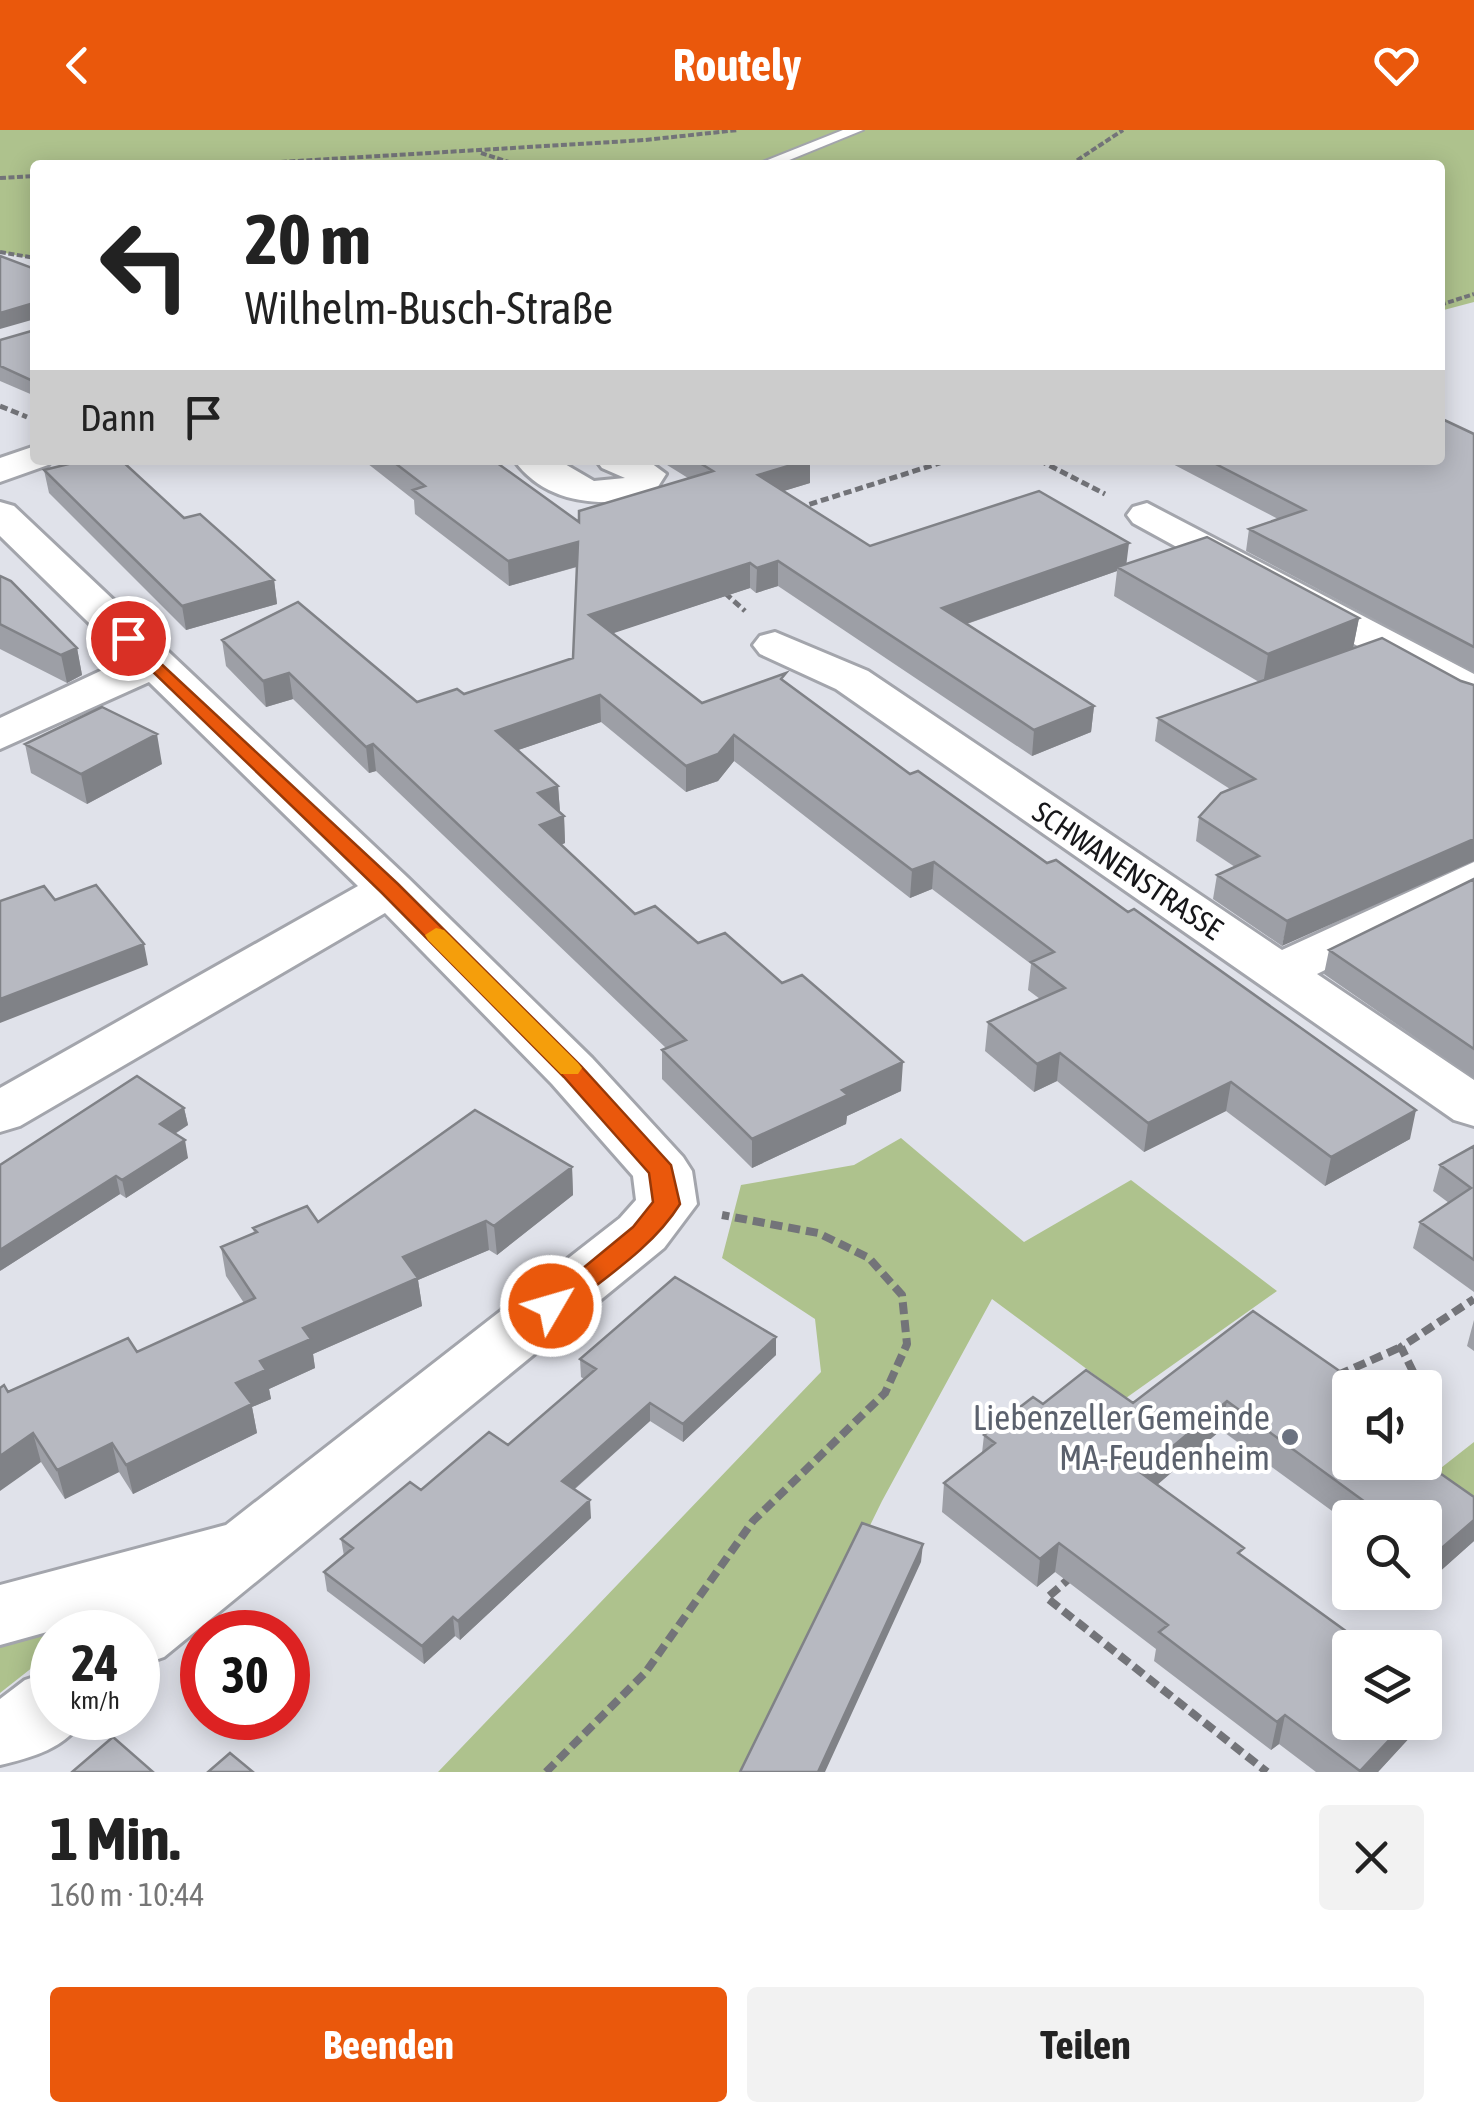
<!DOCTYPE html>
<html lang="de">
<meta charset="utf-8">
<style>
body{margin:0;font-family:"Asap Condensed",sans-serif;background:#f2f2f2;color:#222;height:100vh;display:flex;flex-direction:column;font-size:38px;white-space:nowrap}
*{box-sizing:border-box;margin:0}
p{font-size:32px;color:#767676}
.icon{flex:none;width:55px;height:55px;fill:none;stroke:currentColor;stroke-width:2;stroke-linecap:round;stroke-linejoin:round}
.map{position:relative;height:1642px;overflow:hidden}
.drawer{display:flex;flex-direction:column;background:#fff;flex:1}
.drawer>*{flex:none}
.hud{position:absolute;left:30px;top:30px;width:1415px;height:305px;border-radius:10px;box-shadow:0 5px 25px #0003;background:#fff;color:#222;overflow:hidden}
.tools{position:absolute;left:1332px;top:1240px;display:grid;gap:20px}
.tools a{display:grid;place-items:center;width:110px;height:110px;border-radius:10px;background:#fff;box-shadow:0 5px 25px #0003;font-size:50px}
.speed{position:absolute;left:30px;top:1480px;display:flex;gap:20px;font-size:50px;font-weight:700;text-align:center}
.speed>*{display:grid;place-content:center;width:130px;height:130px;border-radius:50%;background:#fff;box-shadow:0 5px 25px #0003;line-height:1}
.speed small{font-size:25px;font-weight:400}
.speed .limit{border:15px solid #d22;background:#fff;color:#111}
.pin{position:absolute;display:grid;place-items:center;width:85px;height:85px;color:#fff;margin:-42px;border:5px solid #fff;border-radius:50%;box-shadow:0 2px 10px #0007}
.me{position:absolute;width:110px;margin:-55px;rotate:52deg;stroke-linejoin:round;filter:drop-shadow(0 0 8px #0008)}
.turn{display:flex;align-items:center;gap:35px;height:210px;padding:0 50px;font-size:45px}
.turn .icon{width:130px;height:130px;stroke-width:2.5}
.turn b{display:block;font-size:70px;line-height:85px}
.then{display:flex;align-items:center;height:95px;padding:0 50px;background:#0003;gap:20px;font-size:38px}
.round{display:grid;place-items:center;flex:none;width:105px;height:105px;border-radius:10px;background:#f2f2f2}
.overview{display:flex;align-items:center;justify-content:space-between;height:170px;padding:0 50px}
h1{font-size:60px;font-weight:700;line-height:75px}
.cta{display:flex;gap:20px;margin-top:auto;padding:20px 50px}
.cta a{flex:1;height:115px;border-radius:10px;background:#ea580c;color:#fff;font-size:40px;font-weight:700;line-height:115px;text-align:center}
.cta a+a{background:#f2f2f2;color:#222}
header{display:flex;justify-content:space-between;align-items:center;height:130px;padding:0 50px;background:#ea580c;color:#fff;font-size:45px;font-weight:700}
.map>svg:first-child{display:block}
.green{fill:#aec28d}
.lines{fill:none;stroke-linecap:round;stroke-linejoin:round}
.lane-casing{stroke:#a3a5ac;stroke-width:4}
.street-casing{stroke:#a3a5ac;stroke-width:6}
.path-far2{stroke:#737479;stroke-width:4;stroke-dasharray:6 2.5;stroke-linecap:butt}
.path-far1{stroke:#737479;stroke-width:5;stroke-dasharray:8 4;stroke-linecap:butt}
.path{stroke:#737479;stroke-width:8;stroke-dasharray:12 6;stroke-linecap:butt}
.lane{fill:#fff;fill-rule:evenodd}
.street{fill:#fff;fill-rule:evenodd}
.wall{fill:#9d9fa6}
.shaded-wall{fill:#808287}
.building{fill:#b7b9c1;stroke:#808287;stroke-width:2.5}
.route{fill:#ea580c;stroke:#983908;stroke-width:2.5}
.slow{fill:#f59e0b}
.worship-dot{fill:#6b7280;stroke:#fff;stroke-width:4}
.labels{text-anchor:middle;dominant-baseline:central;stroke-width:8;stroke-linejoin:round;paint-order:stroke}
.street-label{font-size:30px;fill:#161619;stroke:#fff}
.near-worship-label{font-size:35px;fill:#5b616d;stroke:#fff;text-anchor:end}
</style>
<header><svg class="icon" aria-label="back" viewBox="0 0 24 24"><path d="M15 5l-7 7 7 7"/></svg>Routely<svg class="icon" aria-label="heart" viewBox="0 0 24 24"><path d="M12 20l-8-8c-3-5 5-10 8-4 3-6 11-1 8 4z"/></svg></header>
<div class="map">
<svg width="1474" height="1642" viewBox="0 0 1474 1642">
<rect width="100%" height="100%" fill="#e0e2ea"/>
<path class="green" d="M 0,0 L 1474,0 L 1474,172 L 1440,181 L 1440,35 L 35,35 L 35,129 L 0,122 Z
M 901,1008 L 1024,1112 L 1131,1050 L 1277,1161 L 1126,1268 L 992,1169 L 882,1371 L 749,1642 L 438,1642 L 821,1242 L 815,1189 L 722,1128 L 741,1055 L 854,1035 Z
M 1474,1312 L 1474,1390 L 1423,1352 Z
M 79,1491 L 79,1502 L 52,1502 L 52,1522 L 0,1563 L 0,1511 Z"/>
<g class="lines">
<g class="lane-casing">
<path id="lane" d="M 843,0 L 863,0 L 777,35 L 755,35 Z"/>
</g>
<g class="street-casing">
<path id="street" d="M 35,316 L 35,330 L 52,330 L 48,335 L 0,352 L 0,328 Z
M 514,330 L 558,330 L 594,351 L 625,348 L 602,338 L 596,330 L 647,330 L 666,344 L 652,366 C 604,378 546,375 514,330 Z
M 0,372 L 14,376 L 408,748 L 592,928 L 683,1027 L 692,1041 L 697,1074 L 664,1118 L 164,1527 L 138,1536 L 138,1502 L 103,1502 L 112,1484 L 0,1515 L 0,1455 L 226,1395 L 620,1088 L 636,1070 L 633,1046 L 552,954 L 385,783 L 20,996 L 0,1002 L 0,958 L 358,756 L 149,552 L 0,619 L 0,588 L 126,529 L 0,406 Z
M 1147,373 L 1474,544 L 1474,575 L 1458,571 L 1133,393 L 1127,385 L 1133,377 Z
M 775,502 L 868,541 L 1282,820 L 1474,732 L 1474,766 L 1317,844 L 1474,950 L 1474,996 L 1454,990 L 836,559 L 760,524 L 753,515 L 760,506 Z
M 52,1541 L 52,1588 L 83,1588 C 68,1618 30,1628 0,1635 L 0,1569 L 25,1550 Z"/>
</g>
<path class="path-far2" d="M 481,23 L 518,35
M 230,35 L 645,10 L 738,0
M 1070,35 L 1123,0
M 0,48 L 35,46
M 0,122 L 35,128
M 1440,175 L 1474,164"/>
<path class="path-far1" d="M 0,276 L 27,287
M 1039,330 L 1105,364
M 798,378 L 949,330
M 725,463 L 745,481"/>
<path class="path" d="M 1338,1245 L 1401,1217
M 1421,1258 L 1401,1217 L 1474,1169
M 1425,1265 L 1430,1275 L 1425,1294
M 1072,1446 L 1047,1468 L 1267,1642
M 546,1642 L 645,1543 L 753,1391 L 885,1263 L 907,1214 L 902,1165 L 869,1128 L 818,1103 L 722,1085"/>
<use href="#lane" class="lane"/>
<use href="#street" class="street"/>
</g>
<path class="wall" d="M 35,200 L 35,266 L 0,251 L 0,210 Z
M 1474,304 L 1474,542 L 1246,421 L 1249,399 L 1278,389 L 1165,330 L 1440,330 Z
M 363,330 L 493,330 L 579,392 L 688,348 L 659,330 L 810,330 L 810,353 L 783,361 L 870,416 L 1127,434 L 1359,488 L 1353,518 L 1282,816 L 1213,769 L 1217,745 L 1235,737 L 1196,711 L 1199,687 L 1230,659 L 1155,611 L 1158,588 L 1259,552 L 1114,466 L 1117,441 L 967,494 L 1094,576 L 1091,602 L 1032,626 L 778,456 L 756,463 L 750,458 L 612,503 L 702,573 L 786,553 L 1410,1009 L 1325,1056 L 1226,981 L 1144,1022 L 1057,951 L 1034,962 L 985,921 L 988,892 L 1040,869 L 1028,860 L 1031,834 L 932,759 L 910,768 L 734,631 L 718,651 L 686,662 L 601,592 L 518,620 L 558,656 L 560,682 L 564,686 L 565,713 L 561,715 L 635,784 L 698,813 L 901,961 L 847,986 L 846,994 L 752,1038 L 662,949 L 662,920 L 666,918 L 376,641 L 369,643 L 293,569 L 266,577 L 226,536 L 222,510 L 417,572 L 464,564 L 573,528 L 577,437 L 509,456 L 415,384 L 414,370 Z
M 44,340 L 184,388 L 274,450 L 277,474 L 186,500 L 49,363 Z
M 0,446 L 77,518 L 82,545 L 67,553 L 0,519 Z
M 25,614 L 162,634 L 87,674 L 31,643 Z
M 1474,749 L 1474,948 L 1324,844 L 1329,820 Z
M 184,978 L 188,995 L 175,1004 L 188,1028 L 126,1068 L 120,1064 L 0,1141 Z
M 1474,1016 L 1474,1162 L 1413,1118 L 1420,1092 L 1449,1073 L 1433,1061 L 1440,1035 Z
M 572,1037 L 573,1065 L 497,1125 L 489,1120 L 418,1150 L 422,1176 L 313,1224 L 315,1238 L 269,1259 L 271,1269 L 252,1277 L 257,1303 L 133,1364 L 119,1342 L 65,1369 L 41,1332 L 8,1262 L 137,1222 L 244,1173 L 226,1146 L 221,1117 L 254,1103 L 253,1098 L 318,1092 Z
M 1253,1181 L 1350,1332 L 1474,1367 L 1474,1411 L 1428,1452 L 1425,1449 L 1425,1388 L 1350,1388 L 1350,1394 L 1221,1300 L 1157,1355 L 1242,1426 L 1424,1592 L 1378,1642 L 1316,1642 L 1279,1614 L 1271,1620 L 1154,1531 L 1156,1519 L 1055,1442 L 1037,1457 L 942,1382 L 944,1353 L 982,1323 L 984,1305 L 1043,1274 L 1133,1273 Z
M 1474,1190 L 1474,1221 L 1467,1216 Z
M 776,1225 L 683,1312 L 650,1291 L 575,1359 L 591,1388 L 460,1510 L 455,1506 L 424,1534 L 327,1461 L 324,1442 L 344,1426 L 341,1409 L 421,1360 L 508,1315 L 584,1249 L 581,1247 L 580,1229 Z"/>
<path class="shaded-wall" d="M 34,173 L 35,189 L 0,199 L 0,183 Z
M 808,330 L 810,330 L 810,353 L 758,369 L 758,345 Z
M 578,412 L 579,436 L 509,456 L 508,431 Z
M 1129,413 L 1126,437 L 1117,437 L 1117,441 L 940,503 L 942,478 Z
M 778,431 L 778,456 L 756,463 L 757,438 Z
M 750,433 L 750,458 L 590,511 L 589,485 Z
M 274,450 L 277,474 L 186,500 L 182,476 Z
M 1359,488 L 1353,518 L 1263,555 L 1268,524 Z
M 77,518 L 82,545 L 67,553 L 61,525 Z
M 289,543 L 293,569 L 266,577 L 263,551 Z
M 600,565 L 601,592 L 498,627 L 496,601 Z
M 1094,576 L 1091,602 L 1032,626 L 1034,600 Z
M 157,604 L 162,634 L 87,674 L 81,644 Z
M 734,605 L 734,631 L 718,651 L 686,662 L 686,636 Z
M 373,614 L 376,641 L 369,643 L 366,617 Z
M 558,656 L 560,682 L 538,663 Z
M 564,686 L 565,713 L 541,722 L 540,695 Z
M 1474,709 L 1474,731 L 1282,816 L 1287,791 Z
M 934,732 L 932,759 L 910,768 L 912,740 Z
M 144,814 L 148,835 L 0,893 L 0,869 Z
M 1060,923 L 1057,951 L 1034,962 L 1037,934 Z
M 903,932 L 901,961 L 847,986 L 846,994 L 752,1038 L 752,1009 L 842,960 Z
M 1231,952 L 1226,981 L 1144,1022 L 1148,993 Z
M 184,978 L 188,995 L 163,1011 L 160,994 Z
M 1416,980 L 1410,1009 L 1325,1056 L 1331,1027 Z
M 185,1010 L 188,1028 L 126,1068 L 122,1050 Z
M 572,1037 L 573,1065 L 497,1125 L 494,1096 Z
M 116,1046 L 120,1064 L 0,1141 L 0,1120 Z
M 486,1091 L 489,1120 L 418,1150 L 422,1176 L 313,1224 L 315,1238 L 269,1259 L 271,1269 L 252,1277 L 257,1303 L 133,1364 L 126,1335 L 236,1253 L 260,1231 L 303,1198 L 403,1127 Z
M 776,1207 L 776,1225 L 683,1312 L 683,1294 Z
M 1227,1271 L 1221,1300 L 1137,1372 L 1141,1343 Z
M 650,1273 L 650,1291 L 563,1369 L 562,1351 Z
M 33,1303 L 41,1332 L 0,1361 L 0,1326 Z
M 1432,1305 L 1425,1331 L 1425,1311 Z
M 112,1313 L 119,1342 L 65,1369 L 57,1340 Z
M 590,1370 L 591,1388 L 460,1510 L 458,1491 Z
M 1474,1390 L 1474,1411 L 1428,1452 L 1436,1423 Z
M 1059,1413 L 1055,1442 L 1037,1457 L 1040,1429 Z
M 923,1414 L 921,1432 L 825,1642 L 818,1642 Z
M 453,1487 L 455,1506 L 424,1534 L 422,1516 Z
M 1439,1558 L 1430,1586 L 1425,1592 L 1425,1572 Z
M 1285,1585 L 1279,1614 L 1271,1620 L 1277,1592 Z
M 1406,1592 L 1424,1592 L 1378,1642 L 1360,1642 Z"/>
<path class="building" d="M 0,126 L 35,139 L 35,196 L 34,173 L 0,183 Z
M 35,200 L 35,252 L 0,236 L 0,210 Z
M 1440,288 L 1474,304 L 1474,517 L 1249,399 L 1305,380 L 1208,330 L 1440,330 Z
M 85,330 L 121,330 L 184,388 L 200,384 L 274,450 L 182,476 L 44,340 Z
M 391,330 L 493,330 L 579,392 L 579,381 L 713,341 L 695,330 L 808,330 L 758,345 L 870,416 L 1039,361 L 1129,413 L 942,478 L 1094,576 L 1034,600 L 778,431 L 757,438 L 750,433 L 589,485 L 702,573 L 786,543 L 781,549 L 910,644 L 918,641 L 1047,733 L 1056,730 L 1128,782 L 1134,779 L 1416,980 L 1331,1027 L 1231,952 L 1148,993 L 1060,923 L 1037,934 L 988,892 L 1065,858 L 1031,832 L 1054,822 L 934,732 L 912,740 L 734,605 L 718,624 L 686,636 L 600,565 L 496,601 L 558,656 L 538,663 L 564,686 L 540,695 L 635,784 L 655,776 L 698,813 L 725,803 L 782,853 L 802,845 L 903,932 L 842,960 L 848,965 L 752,1009 L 662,920 L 686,910 L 373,614 L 366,617 L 289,543 L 263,551 L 222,510 L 298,472 L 417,572 L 457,559 L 464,564 L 573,528 L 578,412 L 508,431 L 413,360 L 425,356 Z
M 1207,407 L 1359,488 L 1268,524 L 1117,437 Z
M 0,446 L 11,451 L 77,518 L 61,525 L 0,494 Z
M 1382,508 L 1461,551 L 1474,555 L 1474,709 L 1287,791 L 1217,745 L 1259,726 L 1199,687 L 1221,663 L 1255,649 L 1158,588 Z
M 102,577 L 157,604 L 81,644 L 25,614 Z
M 1474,749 L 1474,919 L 1329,820 Z
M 96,755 L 144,814 L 0,869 L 0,771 L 44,756 L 55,770 Z
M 137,946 L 184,978 L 160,994 L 185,1010 L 122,1050 L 116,1046 L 0,1120 L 0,1035 Z
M 475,980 L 572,1037 L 494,1096 L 486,1091 L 403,1127 L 418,1148 L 303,1198 L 311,1209 L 260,1231 L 266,1240 L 236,1253 L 252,1274 L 126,1335 L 112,1313 L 57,1340 L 33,1303 L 0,1326 L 0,1258 L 4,1255 L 8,1262 L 128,1208 L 137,1222 L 255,1168 L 221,1117 L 257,1102 L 253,1098 L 307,1076 L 318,1092 Z
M 1474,1016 L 1474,1130 L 1420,1092 L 1471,1058 L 1440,1035 Z
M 675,1147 L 776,1207 L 683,1294 L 650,1273 L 562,1351 L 590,1370 L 458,1491 L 453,1487 L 422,1516 L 324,1442 L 353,1418 L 341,1409 L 410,1352 L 421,1360 L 489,1302 L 508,1315 L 596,1239 L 580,1229 Z
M 1253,1181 L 1364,1258 L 1350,1258 L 1350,1332 L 1424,1332 L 1474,1367 L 1474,1390 L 1436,1423 L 1425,1415 L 1425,1388 L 1387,1388 L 1227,1271 L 1141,1343 L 1244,1418 L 1238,1423 L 1361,1512 L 1366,1506 L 1382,1518 L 1350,1518 L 1350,1592 L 1406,1592 L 1360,1641 L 1285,1585 L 1277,1592 L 1159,1502 L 1168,1495 L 1059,1413 L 1040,1429 L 944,1353 L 995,1313 L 984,1305 L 1033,1267 L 1043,1274 L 1086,1240 L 1133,1273 Z
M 1425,1300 L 1432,1305 L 1425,1311 Z
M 862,1393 L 923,1414 L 818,1642 L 740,1642 Z
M 1425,1548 L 1439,1558 L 1425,1572 Z
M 113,1607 L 153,1642 L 72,1642 Z
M 230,1623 L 253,1642 L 208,1642 Z"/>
<path class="route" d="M 128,503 L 398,754 L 581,936 L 671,1035 L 680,1074 C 652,1119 601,1150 561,1183 L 541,1183 L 537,1176 L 633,1097 L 653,1072 L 649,1043 L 564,947 L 382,763 L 122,512 L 119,508 Z"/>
<path class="slow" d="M 436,798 L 444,800 L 578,933 L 582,938 L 578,944 L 561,944 L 428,810 L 425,805 Z"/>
<circle class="worship-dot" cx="1290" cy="1307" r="10"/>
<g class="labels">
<g class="street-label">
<text transform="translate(1128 740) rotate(34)">SCHWANENSTRASSE</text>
</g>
<g class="near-worship-label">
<text x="1270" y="1287">Liebenzeller Gemeinde<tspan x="1270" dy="40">MA-Feudenheim</tspan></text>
</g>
</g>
</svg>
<div class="tools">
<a><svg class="icon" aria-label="sound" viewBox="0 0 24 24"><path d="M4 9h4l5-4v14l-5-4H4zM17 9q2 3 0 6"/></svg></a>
<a><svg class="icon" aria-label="search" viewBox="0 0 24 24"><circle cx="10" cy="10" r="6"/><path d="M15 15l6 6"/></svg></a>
<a><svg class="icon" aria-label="layers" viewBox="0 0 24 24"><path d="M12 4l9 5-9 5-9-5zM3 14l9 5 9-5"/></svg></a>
</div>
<div class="speed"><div>24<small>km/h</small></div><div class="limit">30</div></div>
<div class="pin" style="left:128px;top:508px;background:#d93025"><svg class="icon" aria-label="arrive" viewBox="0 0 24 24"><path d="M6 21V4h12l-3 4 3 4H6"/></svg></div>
<svg class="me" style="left:551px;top:1176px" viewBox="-20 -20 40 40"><circle r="17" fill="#ea580c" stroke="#fff" stroke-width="3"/><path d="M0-11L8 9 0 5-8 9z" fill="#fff"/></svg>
<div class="hud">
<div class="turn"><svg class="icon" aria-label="left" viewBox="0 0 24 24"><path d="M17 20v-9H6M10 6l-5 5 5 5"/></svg><div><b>20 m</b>Wilhelm-Busch-Straße</div></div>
<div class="then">Dann<svg class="icon" aria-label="arrive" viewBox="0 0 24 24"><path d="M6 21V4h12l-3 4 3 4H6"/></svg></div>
</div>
</div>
<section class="drawer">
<div class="overview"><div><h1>1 Min.</h1><p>160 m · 10:44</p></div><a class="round"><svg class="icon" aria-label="close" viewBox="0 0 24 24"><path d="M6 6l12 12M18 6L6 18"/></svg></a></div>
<div class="cta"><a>Beenden</a><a>Teilen</a></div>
</section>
